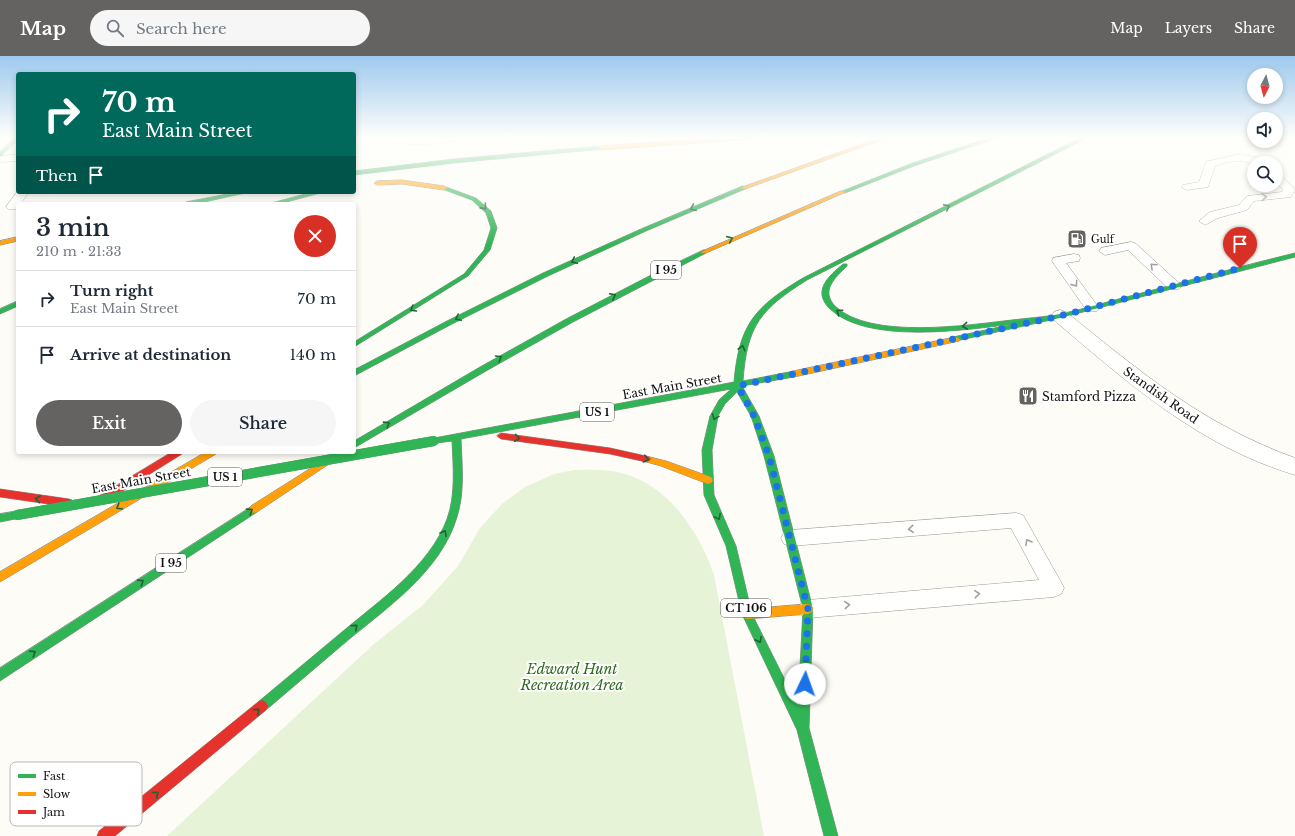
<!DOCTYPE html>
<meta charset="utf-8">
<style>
body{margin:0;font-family:"Libre Baskerville",serif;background:#f6f6f7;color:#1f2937;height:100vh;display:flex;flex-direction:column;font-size:15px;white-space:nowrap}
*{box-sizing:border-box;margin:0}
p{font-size:13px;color:#747a83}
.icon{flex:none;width:22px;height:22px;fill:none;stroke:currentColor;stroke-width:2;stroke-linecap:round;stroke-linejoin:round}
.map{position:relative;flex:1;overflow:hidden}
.details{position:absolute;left:16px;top:146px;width:340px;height:252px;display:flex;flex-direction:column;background:#fff;border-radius:4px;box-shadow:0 2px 6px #0003}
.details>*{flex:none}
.guide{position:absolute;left:16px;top:16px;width:340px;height:122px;border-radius:4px;box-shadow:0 2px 6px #0003;background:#00695c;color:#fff;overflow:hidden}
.needle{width:26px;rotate:186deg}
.fabs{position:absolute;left:1247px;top:12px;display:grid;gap:8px}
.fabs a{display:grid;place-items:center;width:36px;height:36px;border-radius:50%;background:#fff;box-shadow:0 2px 6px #0003;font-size:20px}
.pin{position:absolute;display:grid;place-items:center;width:34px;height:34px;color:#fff;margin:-41px -17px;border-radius:50% 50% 50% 0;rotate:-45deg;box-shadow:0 0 4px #0007}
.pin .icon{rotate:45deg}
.me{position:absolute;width:44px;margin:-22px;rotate:3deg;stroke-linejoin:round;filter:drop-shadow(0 0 3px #0008)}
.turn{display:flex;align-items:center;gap:14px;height:84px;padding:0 20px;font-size:18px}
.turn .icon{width:52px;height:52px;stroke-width:2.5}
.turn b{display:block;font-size:28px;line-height:34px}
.then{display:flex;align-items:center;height:38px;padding:0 20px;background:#0003;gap:8px;font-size:15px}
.round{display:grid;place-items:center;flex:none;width:42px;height:42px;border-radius:21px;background:#f6f6f7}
.summary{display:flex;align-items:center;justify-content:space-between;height:68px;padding:0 20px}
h1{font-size:24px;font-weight:600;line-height:30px}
.primary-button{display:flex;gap:8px;margin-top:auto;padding:8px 20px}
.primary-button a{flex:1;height:46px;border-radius:24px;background:#646362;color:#fff;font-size:16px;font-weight:600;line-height:46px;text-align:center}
.primary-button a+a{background:#f6f6f7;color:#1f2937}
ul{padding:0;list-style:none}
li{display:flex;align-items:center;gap:12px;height:56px;padding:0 20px;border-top:1px solid #e0e1e3}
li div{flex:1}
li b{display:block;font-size:15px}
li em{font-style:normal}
header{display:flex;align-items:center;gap:24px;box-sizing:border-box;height:56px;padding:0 20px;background:#646362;color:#fff}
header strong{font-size:19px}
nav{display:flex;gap:22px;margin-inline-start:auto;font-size:14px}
.search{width:280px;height:36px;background:#f6f6f7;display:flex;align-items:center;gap:10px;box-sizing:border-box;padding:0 14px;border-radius:22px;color:#747a83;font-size:15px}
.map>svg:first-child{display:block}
.green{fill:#e7f3d7}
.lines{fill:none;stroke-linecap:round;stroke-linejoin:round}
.lane-casing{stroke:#979795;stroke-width:1}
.street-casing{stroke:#979795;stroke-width:1}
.fast-casing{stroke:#8e8d8b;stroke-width:1}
.slow-casing{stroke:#8e8d8b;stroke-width:1}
.jam-casing{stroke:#8e8d8b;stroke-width:1}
.lane{fill:#fffffe;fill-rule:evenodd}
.street{fill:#fffffe;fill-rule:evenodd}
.fast{fill:#30b455;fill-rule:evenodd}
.slow{fill:#ff9f0a;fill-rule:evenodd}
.jam{fill:#e5322d;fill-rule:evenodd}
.fast-bridge-casing{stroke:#858482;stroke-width:10;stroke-linecap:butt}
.fast-bridge{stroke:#30b455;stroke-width:10}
.oneway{stroke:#a0a09f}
.oneway2{stroke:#206233}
.route{stroke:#1a73e8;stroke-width:7;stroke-dasharray:0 12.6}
.labels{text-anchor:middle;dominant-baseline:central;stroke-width:4;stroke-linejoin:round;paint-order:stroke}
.far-poi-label{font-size:10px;fill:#111;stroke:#fff;text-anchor:start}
.shield{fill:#fff;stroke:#585858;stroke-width:1}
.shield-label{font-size:11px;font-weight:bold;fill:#111}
.street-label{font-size:12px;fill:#111;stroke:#fff}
.poi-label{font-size:12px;fill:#111;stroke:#fff;text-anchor:start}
.near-park-label{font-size:14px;font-style:italic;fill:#2f6b1f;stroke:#fff}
.key{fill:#fff;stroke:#b8b8b8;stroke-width:1}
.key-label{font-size:11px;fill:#111}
</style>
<header>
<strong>Map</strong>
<div class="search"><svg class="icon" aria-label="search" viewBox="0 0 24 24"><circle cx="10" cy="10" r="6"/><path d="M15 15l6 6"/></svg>Search here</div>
<nav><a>Map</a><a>Layers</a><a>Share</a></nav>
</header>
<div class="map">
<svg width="1295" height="780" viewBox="0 0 1295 780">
<rect width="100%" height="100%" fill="#fdfcf7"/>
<path class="green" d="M 574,414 C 589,414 603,413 617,416 C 667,426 699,475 714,519 L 764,780 L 167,780 L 374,588 L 423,549 L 458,510 L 480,472 L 502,448 L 525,431 L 554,418 Z"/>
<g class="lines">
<g class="lane-casing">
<path id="lane" d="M 1240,98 L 1255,101 L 1262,107 L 1254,107 L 1254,109 C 1240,102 1229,105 1215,110 L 1208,131 L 1187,134 L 1181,131 L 1183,129 L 1199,126 L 1206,106 Z
M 18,99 L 18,105 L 0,106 L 0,100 Z
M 1276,118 L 1280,119 L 1295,133 L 1291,141 L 1254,145 L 1247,154 L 1218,162 L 1205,169 L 1199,165 L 1210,156 L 1239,149 L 1247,140 L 1282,136 L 1283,134 L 1276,127 Z
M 18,135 L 29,136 L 20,148 L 18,148 L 16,153 L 8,153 L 6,151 Z
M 1131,186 L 1135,187 L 1179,227 L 1181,230 L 1179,233 L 1169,233 L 1128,194 L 1105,199 L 1099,195 L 1101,192 Z
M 1074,198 L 1079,199 L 1080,202 L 1079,205 L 1066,207 L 1099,252 L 1097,255 L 1087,255 L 1052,205 L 1053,202 Z
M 1016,457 L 1023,459 L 1061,526 L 1064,532 L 1061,538 L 1054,541 L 808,562 L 801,559 L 798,553 L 801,547 L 808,544 L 1039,524 L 1011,472 L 791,490 L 784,488 L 781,482 L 784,476 L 791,474 Z"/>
</g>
<g class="street-casing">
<path id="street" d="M 377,81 L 463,81 C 457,90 383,91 377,81 Z
M 1060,254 L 1066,256 C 1142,317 1202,368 1295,402 L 1295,419 C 1199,390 1129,328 1054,264 L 1051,260 L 1054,256 Z"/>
</g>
<g class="fast-casing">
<path id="fast" d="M 15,81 L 18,81 L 18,84 L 0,101 L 0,96 Z
M 991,81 L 1000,81 L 914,110 L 845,137 L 840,136 L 910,108 Z
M 1082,81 L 1089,81 L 807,224 C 761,253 747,269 743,325 L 794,315 L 798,318 L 794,321 L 742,330 L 759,360 L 774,400 L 813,553 L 809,672 L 838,780 L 824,780 L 797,674 L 742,558 L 726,490 L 704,439 L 702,394 L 710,360 L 719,344 L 731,333 L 461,383 C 462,409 465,436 457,461 C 441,515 388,551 347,585 C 320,608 293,631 266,654 L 262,656 L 258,654 L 256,650 L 258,646 C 286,623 314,599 342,576 C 380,544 429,511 447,463 C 456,438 453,410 452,385 L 437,387 L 434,386 L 433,384 L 434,382 L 734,326 C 739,269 754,251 803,222 ZM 737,336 L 751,360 L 764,400 L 803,553 L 798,650 L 752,558 L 736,490 L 714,439 L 712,394 L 718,360 L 725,348 Z
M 601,90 L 604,92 L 603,93 L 454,107 L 354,119 L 354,115 L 454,103 Z
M 743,130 L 746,132 L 745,133 L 646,175 L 548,220 L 452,268 L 354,320 L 354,314 L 447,265 L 543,217 L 641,173 Z
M 442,131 L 446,131 L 476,142 L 491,155 L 497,172 L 490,194 L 468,220 L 354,291 L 354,286 L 464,218 L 484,194 L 491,172 L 486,157 L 472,144 L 442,133 Z
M 238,136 L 250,136 L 195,148 L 183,148 L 186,146 Z
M 313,136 L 324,136 L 279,148 L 268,148 Z
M 704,194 L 706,195 L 706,197 L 573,266 L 486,315 L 354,392 L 354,385 L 480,311 L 568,262 L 657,216 Z
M 1295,197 L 1295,201 L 1060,262 L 956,285 L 952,283 L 953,281 L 1013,268 C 966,274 866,289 829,252 C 812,234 829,220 843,208 L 847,208 L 847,210 C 836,221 820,234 835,250 C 870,284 968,269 1012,264 C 1028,262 1045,261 1060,258 C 1085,253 1109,245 1134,239 C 1187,225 1241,210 1295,197 Z
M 18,245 L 18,250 L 0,258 L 0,253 Z
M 254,449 L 257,450 L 259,453 L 257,456 L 0,625 L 0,612 Z
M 17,455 L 20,456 L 22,459 L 20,462 L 0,466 L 0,458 Z"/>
</g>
<g class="slow-casing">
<path id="slow" d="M 731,81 L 758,81 L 755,83 L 601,94 L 598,92 L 601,90 Z
M 882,81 L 890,81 L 745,133 L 740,132 Z
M 402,124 L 444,130 L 447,132 L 444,134 L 402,128 L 377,129 L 374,127 L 377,125 Z
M 841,135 L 846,136 L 706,197 L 702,197 L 701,196 Z
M 18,181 L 18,185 L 0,189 L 0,185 Z
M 956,281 L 960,283 L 959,285 L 794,321 L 790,318 L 794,315 Z
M 206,396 L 218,396 L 216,398 L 0,526 L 0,516 Z
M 646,400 L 666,405 L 711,421 L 713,424 L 711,427 L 708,428 L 661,410 L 643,405 L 641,403 L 643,401 Z
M 329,401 L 332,402 L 334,404 L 332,406 L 257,456 L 254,457 L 251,456 L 249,453 L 251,450 Z
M 808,548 L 812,550 L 813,553 L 812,556 L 808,558 L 747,563 L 743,561 L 742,558 L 743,555 L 747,553 Z"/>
</g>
<g class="jam-casing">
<path id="jam" d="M 501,377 L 610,392 L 646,400 L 649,401 L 651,403 L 649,405 L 646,406 L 610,398 L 501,383 L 497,380 Z
M 172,396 L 184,396 L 182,398 L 105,446 L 99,446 L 97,443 L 99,440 Z
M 0,433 L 69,443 L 72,444 L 74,447 L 72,450 L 69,451 L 0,441 Z
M 262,644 L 266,646 L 268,650 L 266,654 L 115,780 L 97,780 L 99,775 L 258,646 Z"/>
</g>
<use href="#lane" class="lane"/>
<use href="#street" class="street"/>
<use href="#fast" class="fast"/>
<use href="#slow" class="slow"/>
<use href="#jam" class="jam"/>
<g class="fast-bridge-casing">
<path id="fast-bridge" d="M 17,459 L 434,385"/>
</g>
<use href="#fast-bridge" class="fast-bridge"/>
</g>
<defs><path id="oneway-chevron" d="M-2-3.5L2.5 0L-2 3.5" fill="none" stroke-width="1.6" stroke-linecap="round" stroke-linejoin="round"/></defs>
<g class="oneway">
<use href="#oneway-chevron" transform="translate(1264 141) rotate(-5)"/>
<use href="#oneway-chevron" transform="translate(1153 210) rotate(-137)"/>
<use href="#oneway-chevron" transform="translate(1075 228) rotate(54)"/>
<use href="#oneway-chevron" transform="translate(911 473) rotate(175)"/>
<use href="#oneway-chevron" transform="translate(1028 486) rotate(-119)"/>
<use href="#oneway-chevron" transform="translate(977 538) rotate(-5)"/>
<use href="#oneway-chevron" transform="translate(847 549) rotate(-5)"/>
</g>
<g class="oneway2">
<use href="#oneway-chevron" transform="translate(484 151) rotate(48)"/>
<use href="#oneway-chevron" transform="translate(947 151) rotate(-27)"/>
<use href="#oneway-chevron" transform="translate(693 152) rotate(158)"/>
<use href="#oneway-chevron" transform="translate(730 183) rotate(-24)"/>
<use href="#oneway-chevron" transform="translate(574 205) rotate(155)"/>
<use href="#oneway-chevron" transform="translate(613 240) rotate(-27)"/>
<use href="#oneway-chevron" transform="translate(413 253) rotate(149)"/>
<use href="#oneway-chevron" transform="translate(839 256) rotate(-145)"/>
<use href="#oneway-chevron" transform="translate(458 262) rotate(153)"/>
<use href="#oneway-chevron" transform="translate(965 270) rotate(174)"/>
<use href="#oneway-chevron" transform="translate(742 292) rotate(-76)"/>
<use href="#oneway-chevron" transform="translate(499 302) rotate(-30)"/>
<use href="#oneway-chevron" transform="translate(715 361) rotate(111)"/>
<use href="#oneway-chevron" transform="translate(387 368) rotate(-32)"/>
<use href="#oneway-chevron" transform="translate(517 382) rotate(7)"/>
<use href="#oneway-chevron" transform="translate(646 403) rotate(13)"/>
<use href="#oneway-chevron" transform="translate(38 443) rotate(-174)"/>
<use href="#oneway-chevron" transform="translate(119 451) rotate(149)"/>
<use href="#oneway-chevron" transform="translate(250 455) rotate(-33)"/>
<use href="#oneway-chevron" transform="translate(718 461) rotate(62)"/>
<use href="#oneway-chevron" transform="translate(444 477) rotate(-61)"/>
<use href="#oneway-chevron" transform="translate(141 526) rotate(-33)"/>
<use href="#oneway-chevron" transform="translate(355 571) rotate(-41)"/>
<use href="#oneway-chevron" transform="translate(759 584) rotate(64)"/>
<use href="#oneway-chevron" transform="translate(33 597) rotate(-33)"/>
<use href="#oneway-chevron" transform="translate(257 655) rotate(-40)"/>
<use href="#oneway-chevron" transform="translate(156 738) rotate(-39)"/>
</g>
<linearGradient id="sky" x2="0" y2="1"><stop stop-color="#9dc9ee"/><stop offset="0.43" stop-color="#fefefb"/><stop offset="1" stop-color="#fefefb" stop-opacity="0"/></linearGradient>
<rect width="1295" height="190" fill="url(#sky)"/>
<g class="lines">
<path class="route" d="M 805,628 L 808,553 L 769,400 L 754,360 L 738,330 L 1060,260 L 1240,212"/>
</g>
<defs>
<g id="fuel-square" transform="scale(1)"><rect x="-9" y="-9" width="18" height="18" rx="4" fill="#646362" stroke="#fff"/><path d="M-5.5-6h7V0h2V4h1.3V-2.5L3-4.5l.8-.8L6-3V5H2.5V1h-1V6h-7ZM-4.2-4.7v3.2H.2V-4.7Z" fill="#fff"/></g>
<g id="restaurant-square" transform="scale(1)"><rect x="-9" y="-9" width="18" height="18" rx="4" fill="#646362" stroke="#fff"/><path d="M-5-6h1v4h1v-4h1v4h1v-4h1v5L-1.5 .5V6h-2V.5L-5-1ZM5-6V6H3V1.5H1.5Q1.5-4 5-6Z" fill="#fff"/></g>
</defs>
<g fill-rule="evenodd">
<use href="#fuel-square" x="1077" y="183"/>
<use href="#restaurant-square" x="1028" y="340"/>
</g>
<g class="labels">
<g class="far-poi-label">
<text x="1091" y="183">Gulf</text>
</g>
<g class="shield">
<rect x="651" y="205" width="30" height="18" rx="3"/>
<rect x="580" y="347" width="34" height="18" rx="3"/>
<rect x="208" y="412" width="34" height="18" rx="3"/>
<rect x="156" y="498" width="30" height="18" rx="3"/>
<rect x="721" y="543" width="50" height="18" rx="3"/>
</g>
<g class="shield-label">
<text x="666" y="214">I 95</text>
<text x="597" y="356">US 1</text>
<text x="225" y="421">US 1</text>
<text x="171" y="507">I 95</text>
<text x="746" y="552">CT 106</text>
</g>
<g class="street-label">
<text transform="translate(672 330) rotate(-10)">East Main Street</text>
<text transform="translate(1161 339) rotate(35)">Standish Road</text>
<text transform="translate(141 424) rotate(-10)">East Main Street</text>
</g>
<g class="poi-label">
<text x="1042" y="340">Stamford Pizza</text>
</g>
<g class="near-park-label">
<text x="572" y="613">Edward Hunt<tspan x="572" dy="16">Recreation Area</tspan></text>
</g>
</g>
<rect x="10" y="706" width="132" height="64" rx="6" class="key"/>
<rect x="18" y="718" width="18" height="4" fill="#30b455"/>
<rect x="18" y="736" width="18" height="4" fill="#ff9f0a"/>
<rect x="18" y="754" width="18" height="4" fill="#e5322d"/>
<g class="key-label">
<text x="43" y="724">Fast</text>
<text x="43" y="742">Slow</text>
<text x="43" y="760">Jam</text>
</g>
</svg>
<div class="fabs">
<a><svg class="needle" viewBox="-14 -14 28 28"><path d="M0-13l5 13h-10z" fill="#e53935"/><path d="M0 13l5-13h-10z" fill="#747a83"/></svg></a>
<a><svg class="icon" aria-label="sound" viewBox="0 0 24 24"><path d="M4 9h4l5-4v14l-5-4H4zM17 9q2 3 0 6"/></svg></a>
<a><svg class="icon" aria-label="search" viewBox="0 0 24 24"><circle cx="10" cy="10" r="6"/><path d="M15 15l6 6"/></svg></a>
</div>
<div class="pin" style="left:1240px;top:212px;background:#d93025"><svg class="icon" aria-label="arrive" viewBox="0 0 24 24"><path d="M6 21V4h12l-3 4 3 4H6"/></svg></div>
<svg class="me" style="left:805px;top:628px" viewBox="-20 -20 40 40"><circle r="19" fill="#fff"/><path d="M0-13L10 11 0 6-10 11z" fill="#1a73e8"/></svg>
<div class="guide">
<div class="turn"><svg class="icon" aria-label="right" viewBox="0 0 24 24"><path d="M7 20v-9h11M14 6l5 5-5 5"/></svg><div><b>70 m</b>East Main Street</div></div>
<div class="then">Then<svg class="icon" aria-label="arrive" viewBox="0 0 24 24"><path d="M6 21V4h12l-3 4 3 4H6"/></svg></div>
</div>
<section class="details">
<div class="summary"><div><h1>3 min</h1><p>210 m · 21:33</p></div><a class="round" style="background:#d93025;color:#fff"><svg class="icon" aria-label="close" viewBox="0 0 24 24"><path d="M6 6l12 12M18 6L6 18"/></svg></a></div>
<ul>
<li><svg class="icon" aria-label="right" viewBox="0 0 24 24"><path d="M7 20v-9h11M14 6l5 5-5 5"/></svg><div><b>Turn right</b><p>East Main Street</p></div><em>70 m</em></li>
<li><svg class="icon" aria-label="arrive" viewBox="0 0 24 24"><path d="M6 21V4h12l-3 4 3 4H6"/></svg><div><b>Arrive at destination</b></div><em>140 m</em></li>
</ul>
<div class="primary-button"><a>Exit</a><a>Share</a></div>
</section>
</div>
